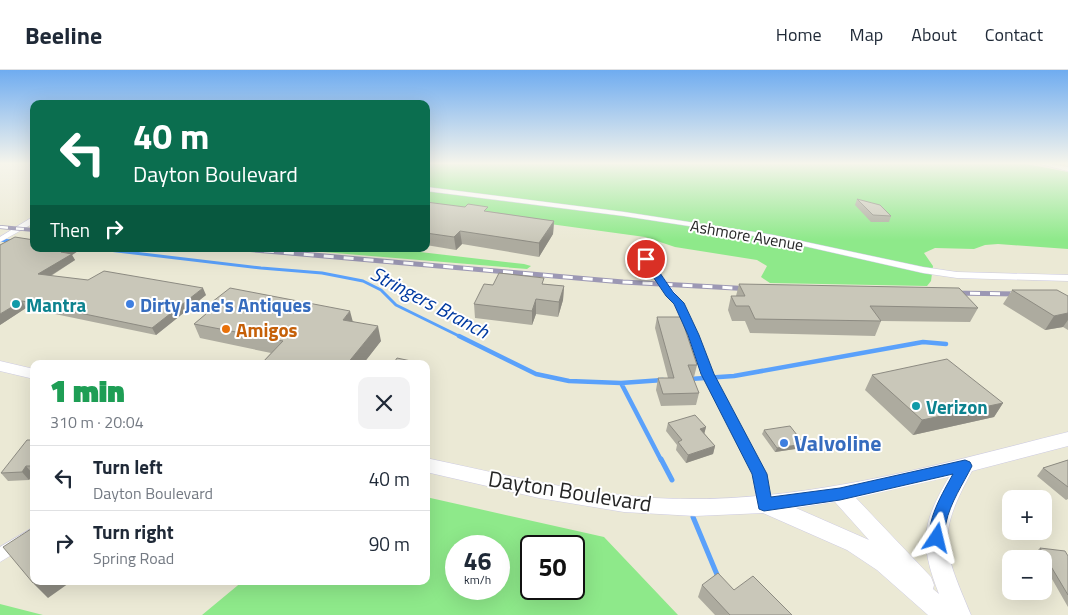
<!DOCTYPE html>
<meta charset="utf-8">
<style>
body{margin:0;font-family:"Titillium Web",sans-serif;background:#f2f2f3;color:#1f2937;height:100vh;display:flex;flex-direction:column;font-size:19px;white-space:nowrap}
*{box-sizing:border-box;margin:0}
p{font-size:16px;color:#747a83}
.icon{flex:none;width:28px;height:28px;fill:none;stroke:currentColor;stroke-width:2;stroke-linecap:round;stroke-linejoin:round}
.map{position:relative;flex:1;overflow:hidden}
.panel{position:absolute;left:30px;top:290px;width:400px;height:225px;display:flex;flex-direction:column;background:#fff;border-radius:10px;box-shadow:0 5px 20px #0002}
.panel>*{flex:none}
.guide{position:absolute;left:30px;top:30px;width:400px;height:152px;border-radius:10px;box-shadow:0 5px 20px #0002;background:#0b6e4f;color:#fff;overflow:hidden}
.buttons{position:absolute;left:1002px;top:420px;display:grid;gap:10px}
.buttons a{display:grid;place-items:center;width:50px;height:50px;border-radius:10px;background:#fff;box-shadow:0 5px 20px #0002;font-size:25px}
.speed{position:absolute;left:445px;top:465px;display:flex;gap:10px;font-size:25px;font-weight:700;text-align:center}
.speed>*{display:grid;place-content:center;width:65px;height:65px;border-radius:50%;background:#fff;box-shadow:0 5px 20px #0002;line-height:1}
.speed small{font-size:12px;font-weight:400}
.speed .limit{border:2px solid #111;border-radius:8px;background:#fff;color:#111}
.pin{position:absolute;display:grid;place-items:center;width:42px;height:42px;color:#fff;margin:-21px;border:2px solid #fff;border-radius:50%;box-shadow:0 1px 5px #0007}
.me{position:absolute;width:55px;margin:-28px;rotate:10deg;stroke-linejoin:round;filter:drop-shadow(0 0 4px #0008)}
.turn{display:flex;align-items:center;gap:18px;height:105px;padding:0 20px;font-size:22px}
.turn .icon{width:65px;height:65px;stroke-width:2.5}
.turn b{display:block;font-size:35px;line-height:42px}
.then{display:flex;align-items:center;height:48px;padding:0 20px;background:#0003;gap:10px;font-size:19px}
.round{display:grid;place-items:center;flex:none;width:52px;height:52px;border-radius:10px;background:#f2f2f3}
.summary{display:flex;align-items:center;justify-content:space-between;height:85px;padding:0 20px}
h1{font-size:30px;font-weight:800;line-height:38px;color:#1e9e55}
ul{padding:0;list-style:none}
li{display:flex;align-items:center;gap:15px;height:65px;padding:0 20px;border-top:1px solid #e0e1e3}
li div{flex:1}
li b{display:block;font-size:19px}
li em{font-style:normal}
header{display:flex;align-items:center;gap:30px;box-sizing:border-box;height:70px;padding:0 25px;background:#fff;border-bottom:1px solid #e0e1e3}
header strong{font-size:24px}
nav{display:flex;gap:28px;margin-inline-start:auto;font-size:18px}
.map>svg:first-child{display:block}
.green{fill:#8ee98a;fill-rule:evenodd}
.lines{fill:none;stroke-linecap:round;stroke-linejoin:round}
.stream-far3{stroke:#5aa1fb;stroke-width:2.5}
.stream-far2{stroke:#5aa1fb;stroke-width:3}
.stream-far1{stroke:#5aa1fb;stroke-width:4.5}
.stream{stroke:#5aa1fb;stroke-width:5}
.street-casing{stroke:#cdcbe2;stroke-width:1}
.secondary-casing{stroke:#cdcbe2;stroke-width:1}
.street{fill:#fff;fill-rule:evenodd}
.secondary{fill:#fff;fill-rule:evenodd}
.rail-far1-casing{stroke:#9c98b4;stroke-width:4}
.rail-casing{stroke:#9c98b4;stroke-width:5}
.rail-far1{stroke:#fff;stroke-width:2.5;stroke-dasharray:8;stroke-linecap:butt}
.rail{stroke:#fff;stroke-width:3;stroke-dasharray:10;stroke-linecap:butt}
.wall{fill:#adab9f}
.shaded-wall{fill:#8d8b82}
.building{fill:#c9c7b9;stroke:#8d8b82}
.route{fill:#1a73e8;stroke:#114b97}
.culture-dot{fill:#0f9aa8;stroke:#fff;stroke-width:2}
.shop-dot{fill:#3f7fe0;stroke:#fff;stroke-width:2}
.food-dot{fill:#e8710a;stroke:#fff;stroke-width:2}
.labels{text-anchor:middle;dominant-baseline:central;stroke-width:4;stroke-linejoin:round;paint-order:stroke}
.far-street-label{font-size:16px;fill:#262626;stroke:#fff}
.culture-label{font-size:19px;font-weight:bold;fill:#0d838f;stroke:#fff;text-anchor:start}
.shop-label{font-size:19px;font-weight:bold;fill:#366cbe;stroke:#fff;text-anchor:start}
.food-label{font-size:19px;font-weight:bold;fill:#c56008;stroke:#fff;text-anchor:start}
.water-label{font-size:20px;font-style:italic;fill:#003aa1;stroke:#fff}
.near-shop-label{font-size:22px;font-weight:bold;fill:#366cbe;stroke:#fff;text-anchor:start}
.near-street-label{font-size:22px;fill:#262626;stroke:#fff}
</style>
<header>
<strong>Beeline</strong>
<nav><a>Home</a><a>Map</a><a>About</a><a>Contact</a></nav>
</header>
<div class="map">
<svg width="1068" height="545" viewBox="0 0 1068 545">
<rect width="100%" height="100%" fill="#ebe9d5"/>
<path class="green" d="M 426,94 L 1026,94 L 1068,102 L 1068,179 L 998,174 L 985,175 L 974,179 L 935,178 L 924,183 L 933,196 L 931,211 L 927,216 L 770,213 L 761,207 L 767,196 L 757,190 L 675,177 L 645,167 L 426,137 Z
M 287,179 L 394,179 L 524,194 L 531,196 L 527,199 Z
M 426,427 L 604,467 L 678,545 L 202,545 L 243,511 L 426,511 ZM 499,476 L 499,519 L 456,519 L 456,476 ZM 574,476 L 574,519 L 531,519 L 531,476 Z
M 0,534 L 43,545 L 0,545 Z"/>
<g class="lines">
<path class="stream-far3" d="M 0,170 L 7,171"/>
<path class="stream-far2" d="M 0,170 L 13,171
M 100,179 L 261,198 L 322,203 L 363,211 L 381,220 L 396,235 L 461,267"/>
<path class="stream-far1" d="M 459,266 L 536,304 L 569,311 L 621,313 L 663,310
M 690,309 L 734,306 L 923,272 L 946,274
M 621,313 L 661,390"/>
<path class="stream" d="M 661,389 L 672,410
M 693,447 L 718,507"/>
<g class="street-casing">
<path id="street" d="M 1040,94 L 1051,94 L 1068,97 L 1068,101 Z
M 426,117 L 624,142 L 773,165 L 923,197 L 957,202 L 1068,205 L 1068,211 L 957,208 L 923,203 L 773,169 L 624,146 L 426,121 Z
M 31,148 L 34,148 L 34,153 L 0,172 L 0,167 Z
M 635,178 L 641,178 L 683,233 L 698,265 L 712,304 L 765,404 L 771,435 L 769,439 L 764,441 L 759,439 L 757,435 L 753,404 L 702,304 L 688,265 L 674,234 L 635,182 Z
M 34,457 L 34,471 L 0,492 L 0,477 Z"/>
</g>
<g class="secondary-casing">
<path id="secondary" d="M 0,291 L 34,299 L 34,309 L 0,301 Z
M 1068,362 L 1068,376 L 972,401 C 936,467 943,478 971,545 L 928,545 L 877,500 L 847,480 L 763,443 L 695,446 L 624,442 L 539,428 L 426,402 L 426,388 C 501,404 577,423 654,428 C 795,436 932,396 1068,362 ZM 949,407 C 922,453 919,473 939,524 L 933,519 L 934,515 L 931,507 L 856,428 ZM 835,432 L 869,470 L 796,438 Z"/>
</g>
<use href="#street" class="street"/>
<use href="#secondary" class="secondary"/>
<g class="rail-far1-casing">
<path id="rail-far1" d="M 0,157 L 34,160"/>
</g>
<g class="rail-casing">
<path id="rail" d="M 244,179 L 623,212 L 753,219
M 950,223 L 1023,224"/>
</g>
<use href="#rail-far1" class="rail-far1"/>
<use href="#rail" class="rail"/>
</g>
<path class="wall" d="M 857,129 L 891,146 L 889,152 L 871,152 L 855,135 Z
M 426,132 L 554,151 L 553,164 L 539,187 L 462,174 L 456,180 L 426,175 Z
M 34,179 L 76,179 L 78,181 L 72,185 L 75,190 L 51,206 L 206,225 L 156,265 L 26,238 L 0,255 Z
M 394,179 L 419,179 L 415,182 Z
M 544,214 L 564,216 L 563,230 L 558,247 L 536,244 L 532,255 L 475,248 L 474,234 L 493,215 Z
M 739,214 L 978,238 L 970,252 L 881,251 L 875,266 L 750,263 L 745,251 L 732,251 L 728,240 L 731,226 L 736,226 Z
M 1012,220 L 1068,226 L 1068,260 L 1063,257 L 1045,260 L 1003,234 Z
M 212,232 L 353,251 L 381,271 L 363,294 L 261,294 L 271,283 L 200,268 L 194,254 L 214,237 Z
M 657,247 L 697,295 L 694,307 L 692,307 L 699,323 L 696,335 L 661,336 L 656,320 L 658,308 L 668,308 L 655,258 Z
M 872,305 L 1003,333 L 994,347 L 913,365 L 865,320 Z
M 668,353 L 706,357 L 704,363 L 715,376 L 713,384 L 686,393 L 676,380 L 677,375 L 666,361 Z
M 764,360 L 804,374 L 802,378 L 775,382 L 762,364 Z
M 34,370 L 34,404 L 33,404 L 29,410 L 8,411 L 1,403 Z
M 1068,390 L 1068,429 L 1066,430 L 1037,406 L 1043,398 Z
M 1040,478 L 1068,486 L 1068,537 L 1044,495 L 1044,489 L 1040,489 L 1036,482 Z
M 702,515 L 734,520 L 792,545 L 715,545 L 698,527 Z"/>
<path class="shaded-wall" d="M 554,151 L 553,164 L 539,187 L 539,173 Z
M 460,161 L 462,174 L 456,180 L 454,167 Z
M 67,179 L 76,179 L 78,181 L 72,185 L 75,190 L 42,211 L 38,204 L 61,182 Z
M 564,216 L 563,230 L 558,247 L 559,232 Z
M 203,218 L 206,225 L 156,265 L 152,258 Z
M 536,229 L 536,244 L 532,255 L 532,241 Z
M 22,231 L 26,238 L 0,255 L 0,244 Z
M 350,241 L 354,256 L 343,250 Z
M 1068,243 L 1068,250 L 1063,257 L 1045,260 L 1054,246 Z
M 378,256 L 381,271 L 363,294 L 347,294 Z
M 1003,333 L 994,347 L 913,365 L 922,350 Z
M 706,357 L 704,365 L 700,359 Z
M 804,374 L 802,378 L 775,382 L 777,378 Z
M 715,376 L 713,384 L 686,393 L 688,385 Z
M 26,396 L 33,404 L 29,410 L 22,402 Z
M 35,511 L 72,511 L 48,528 L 33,513 Z"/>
<path class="building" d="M 857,129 L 880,135 L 891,146 L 873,145 Z
M 426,132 L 465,137 L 468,134 L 488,137 L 484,141 L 554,151 L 539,173 L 460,161 L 454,167 L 426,163 Z
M 15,167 L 34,170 L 34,179 L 67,179 L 61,182 L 72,184 L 38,204 L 88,210 L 104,201 L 203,218 L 152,258 L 22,231 L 0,244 L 0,175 Z
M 499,203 L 544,208 L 542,214 L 564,216 L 559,232 L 536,229 L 532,241 L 474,234 L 484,214 L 493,215 Z
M 739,214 L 959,218 L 978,238 L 870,236 L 881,251 L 755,249 L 749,236 L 736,236 L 731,226 L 745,226 Z
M 230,218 L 350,241 L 343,250 L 378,256 L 347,294 L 261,294 L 283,271 L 194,254 L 219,233 L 212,232 Z
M 1012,220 L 1057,220 L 1068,226 L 1068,243 L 1054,246 Z
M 657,247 L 681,247 L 697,295 L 688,295 L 699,323 L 663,324 L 658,308 L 674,308 Z
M 397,288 L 411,291 L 409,294 L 390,294 L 390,293 L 393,294 Z
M 947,289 L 1003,333 L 922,350 L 872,305 Z
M 695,345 L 706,357 L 700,359 L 715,376 L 688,385 L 678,372 L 682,370 L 668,353 Z
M 790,356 L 804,374 L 777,378 L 764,360 Z
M 27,370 L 34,370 L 34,393 L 31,396 L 26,396 L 22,402 L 1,403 Z
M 1068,390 L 1068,417 L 1043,398 Z
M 34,457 L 34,511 L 35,511 L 33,513 L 3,477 Z
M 1040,478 L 1065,481 L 1068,486 L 1068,525 Z
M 718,503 L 734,520 L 753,506 L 792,545 L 730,545 L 702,515 Z"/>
<linearGradient id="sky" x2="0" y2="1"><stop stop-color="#6facf0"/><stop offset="0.55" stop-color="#f6f5ec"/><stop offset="1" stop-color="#f6f5ec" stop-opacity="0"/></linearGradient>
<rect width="1068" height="170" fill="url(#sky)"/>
<path class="route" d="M 646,186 L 649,187 L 673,222 L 684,233 L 699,265 L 714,304 L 767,404 L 771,427 L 840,418 L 965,390 L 970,392 L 972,396 C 963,414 950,433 946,453 C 944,460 946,466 943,473 L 937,475 L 932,473 C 923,454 944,421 953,404 L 840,430 L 764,441 L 759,439 L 752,404 L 701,304 L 688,265 L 674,234 L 666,226 L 641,189 Z"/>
<g class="culture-dot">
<circle cx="16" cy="234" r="5"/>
<circle cx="916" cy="336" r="5"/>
</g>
<g class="shop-dot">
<circle cx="130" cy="234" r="5"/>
<circle cx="784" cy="373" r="5"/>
</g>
<circle class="food-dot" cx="226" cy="259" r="5"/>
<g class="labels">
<g class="far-street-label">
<text transform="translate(747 165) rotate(10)">Ashmore Avenue</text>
</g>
<g class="culture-label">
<text x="26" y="234">Mantra</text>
<text x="926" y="336">Verizon</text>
</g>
<g class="shop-label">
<text x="140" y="234">Dirty Jane's Antiques</text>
</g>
<g class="food-label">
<text x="236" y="259">Amigos</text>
</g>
<g class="water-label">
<text transform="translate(430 232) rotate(28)">Stringers Branch</text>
</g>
<g class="near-shop-label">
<text x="794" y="373">Valvoline</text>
</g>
<g class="near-street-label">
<text transform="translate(570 421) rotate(9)">Dayton Boulevard</text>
</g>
</g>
</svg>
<div class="buttons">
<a>+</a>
<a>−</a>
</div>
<div class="speed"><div>46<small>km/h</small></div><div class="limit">50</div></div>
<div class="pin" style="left:646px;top:189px;background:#d93025"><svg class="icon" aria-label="arrive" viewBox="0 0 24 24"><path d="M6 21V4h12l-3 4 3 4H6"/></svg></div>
<svg class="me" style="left:937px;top:468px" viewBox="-20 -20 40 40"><path d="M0-17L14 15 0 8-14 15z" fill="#1a73e8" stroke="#fff" stroke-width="4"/></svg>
<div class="guide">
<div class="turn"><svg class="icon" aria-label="left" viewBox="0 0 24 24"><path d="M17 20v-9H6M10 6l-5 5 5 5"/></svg><div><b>40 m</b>Dayton Boulevard</div></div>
<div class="then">Then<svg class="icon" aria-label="right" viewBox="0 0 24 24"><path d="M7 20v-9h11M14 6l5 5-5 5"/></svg></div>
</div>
<section class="panel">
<div class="summary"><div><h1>1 min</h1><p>310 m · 20:04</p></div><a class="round"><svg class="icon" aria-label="close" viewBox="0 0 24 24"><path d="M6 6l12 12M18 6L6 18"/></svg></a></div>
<ul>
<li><svg class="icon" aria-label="left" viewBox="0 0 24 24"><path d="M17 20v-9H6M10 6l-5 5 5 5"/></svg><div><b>Turn left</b><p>Dayton Boulevard</p></div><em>40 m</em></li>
<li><svg class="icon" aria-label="right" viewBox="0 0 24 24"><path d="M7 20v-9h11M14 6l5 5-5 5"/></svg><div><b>Turn right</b><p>Spring Road</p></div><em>90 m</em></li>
</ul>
</section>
</div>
